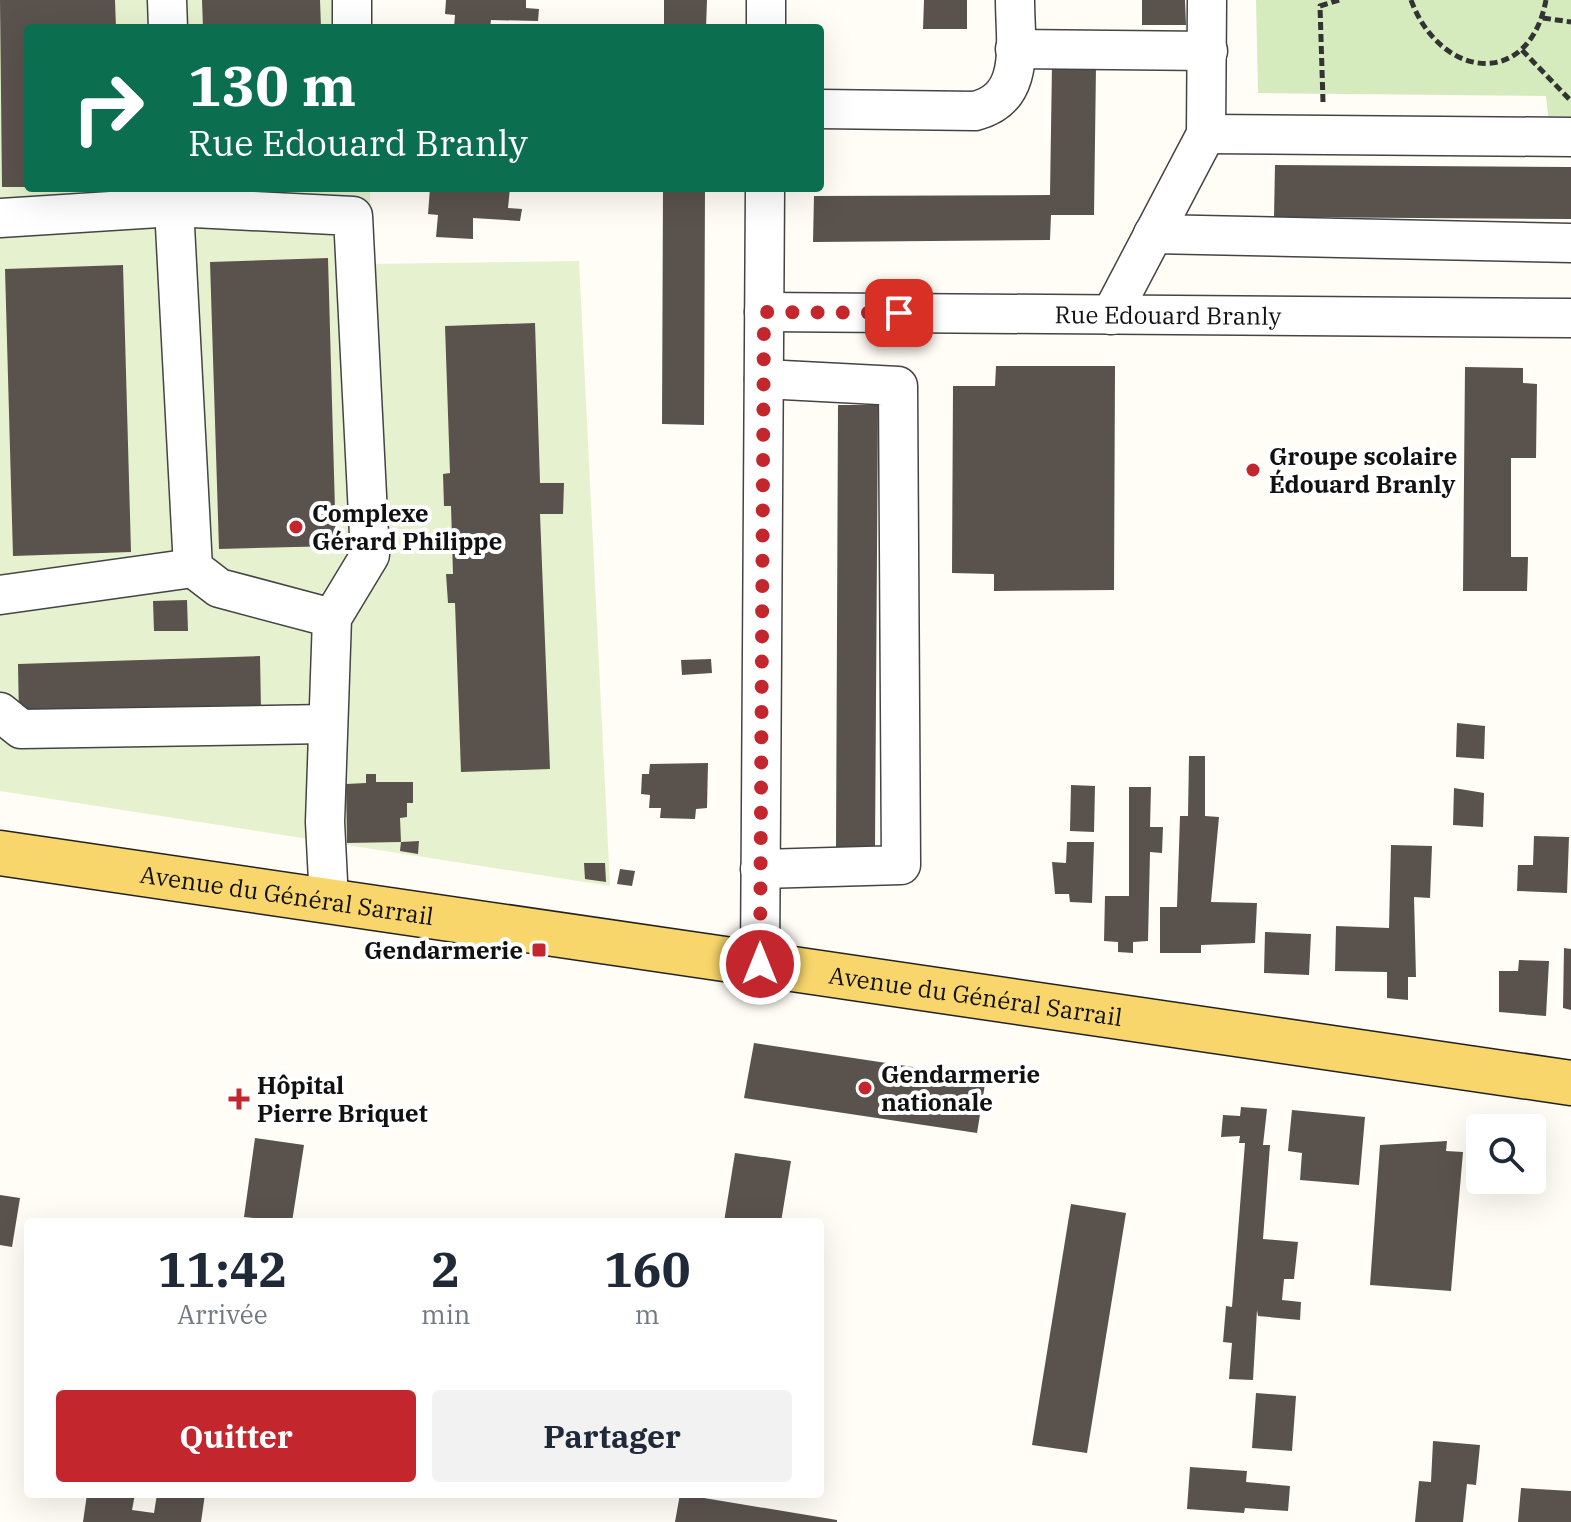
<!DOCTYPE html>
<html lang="fr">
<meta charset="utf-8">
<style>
body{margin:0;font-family:"IBM Plex Serif",serif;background:#f2f2f3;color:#1f2937;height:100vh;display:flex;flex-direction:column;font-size:30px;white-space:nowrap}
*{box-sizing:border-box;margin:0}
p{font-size:26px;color:#747a83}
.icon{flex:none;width:44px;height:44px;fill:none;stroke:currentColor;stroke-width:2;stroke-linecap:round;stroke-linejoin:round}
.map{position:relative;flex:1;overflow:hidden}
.side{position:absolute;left:24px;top:1218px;width:800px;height:280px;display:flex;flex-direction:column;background:#fff;border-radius:8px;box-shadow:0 8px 32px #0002}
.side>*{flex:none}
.guide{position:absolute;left:24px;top:24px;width:800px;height:168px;border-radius:8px;box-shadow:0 8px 32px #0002;background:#0b6e4f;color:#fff;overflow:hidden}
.tools{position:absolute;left:1466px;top:1114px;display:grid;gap:16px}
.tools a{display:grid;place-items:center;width:80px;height:80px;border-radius:8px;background:#fff;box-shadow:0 8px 32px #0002;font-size:40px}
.pin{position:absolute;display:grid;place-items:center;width:68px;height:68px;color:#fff;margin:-34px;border-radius:16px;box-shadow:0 4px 12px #0006}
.me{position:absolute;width:88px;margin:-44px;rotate:0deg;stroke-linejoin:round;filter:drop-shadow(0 0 6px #0008)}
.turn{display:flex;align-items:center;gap:28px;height:168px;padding:0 32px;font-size:36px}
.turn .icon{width:104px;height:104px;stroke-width:2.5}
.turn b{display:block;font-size:56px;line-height:68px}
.eta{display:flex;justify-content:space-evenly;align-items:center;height:136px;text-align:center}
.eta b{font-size:48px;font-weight:700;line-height:56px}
.action{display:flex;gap:16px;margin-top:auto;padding:16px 32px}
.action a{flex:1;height:92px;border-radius:8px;background:#c4262e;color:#fff;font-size:32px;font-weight:700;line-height:92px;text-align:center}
.action a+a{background:#f2f2f3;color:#1f2937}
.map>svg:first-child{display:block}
.green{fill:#d5ebbd}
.pitch{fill:#e6f2cf}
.building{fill:#5a524d}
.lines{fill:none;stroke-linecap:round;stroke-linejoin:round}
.minor-casing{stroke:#444;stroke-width:41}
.major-casing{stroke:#222;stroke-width:47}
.path{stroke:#333;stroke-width:5;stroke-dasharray:8 4;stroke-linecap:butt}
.minor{stroke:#fff;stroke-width:38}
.major{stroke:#f9d66b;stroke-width:44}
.route{stroke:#c4262e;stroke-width:14;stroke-dasharray:0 25.2}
.poi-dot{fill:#c4262e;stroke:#fff;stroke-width:3}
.labels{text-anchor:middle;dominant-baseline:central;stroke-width:8;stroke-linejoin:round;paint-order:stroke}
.street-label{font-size:24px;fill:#111;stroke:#fff}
.poi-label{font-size:24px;font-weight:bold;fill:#111;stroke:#fff;text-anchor:start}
</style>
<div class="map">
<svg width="1571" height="1522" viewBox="0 0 1571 1522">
<rect width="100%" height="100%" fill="#fffdf5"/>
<path class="green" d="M 1256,0 L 1571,0 L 1571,123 L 1549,123 L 1546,96 L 1258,93 Z"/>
<path class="pitch" d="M 0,0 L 367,0 L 367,28 L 28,28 L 28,188 L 370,188 L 371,264 L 579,261 L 610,886 L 0,791 Z"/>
<path class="building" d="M 0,0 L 115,0 L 116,28 L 28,28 L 28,187 L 2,187 Z
M 202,0 L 320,0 L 321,28 L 203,28 Z
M 446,0 L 526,0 L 526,8 L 539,9 L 538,21 L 491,20 L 490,28 L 454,28 L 455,15 L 445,14 Z
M 664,0 L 707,0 L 706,28 L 664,28 Z
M 924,0 L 967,0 L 967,29 L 923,29 Z
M 1142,0 L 1185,0 L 1186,25 L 1142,25 Z
M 1052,64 L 1096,66 L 1094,215 L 1051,215 L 1050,240 L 813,242 L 814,196 L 1050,195 Z
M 1275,165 L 1571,167 L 1571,219 L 1274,217 Z
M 430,188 L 510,188 L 508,208 L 522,209 L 520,221 L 473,218 L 473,239 L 436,237 L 438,215 L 428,214 Z
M 663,188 L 705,188 L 704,425 L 662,424 Z
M 328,258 L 336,546 L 219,549 L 210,262 Z
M 123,265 L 131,552 L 13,556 L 5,269 Z
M 535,323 L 540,483 L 564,483 L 563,514 L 540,514 L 550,769 L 461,772 L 455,603 L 448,603 L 446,574 L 453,574 L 451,506 L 444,506 L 443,474 L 450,473 L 445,326 Z
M 996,366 L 1115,366 L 1114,590 L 994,591 L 994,574 L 952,573 L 953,386 L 995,386 Z
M 1465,367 L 1523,368 L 1523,383 L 1537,384 L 1536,458 L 1511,458 L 1511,557 L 1528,557 L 1527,591 L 1463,591 Z
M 838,405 L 878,405 L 875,848 L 836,849 Z
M 187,600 L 188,631 L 154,631 L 153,601 Z
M 260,656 L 261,710 L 19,718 L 18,664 Z
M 711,659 L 712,673 L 682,675 L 681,660 Z
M 1457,723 L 1485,726 L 1484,759 L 1456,757 Z
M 1189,756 L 1205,756 L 1205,816 L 1219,817 L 1211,902 L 1257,903 L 1255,943 L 1201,945 L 1201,953 L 1160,953 L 1160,907 L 1177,907 L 1180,816 L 1188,816 Z
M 708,763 L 707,808 L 696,809 L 695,819 L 660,818 L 661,808 L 649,808 L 650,795 L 641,794 L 642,774 L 649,774 L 650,764 Z
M 366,774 L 376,774 L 376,782 L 413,782 L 413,803 L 407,803 L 407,817 L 400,818 L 401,842 L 347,843 L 346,784 L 366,783 Z
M 1071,785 L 1095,786 L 1094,832 L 1070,831 Z
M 1129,787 L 1151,787 L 1150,827 L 1163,827 L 1162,853 L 1150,852 L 1148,941 L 1133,942 L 1133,953 L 1118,952 L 1118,942 L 1104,941 L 1105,896 L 1129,896 Z
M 1454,788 L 1484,793 L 1483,827 L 1453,825 Z
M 1534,836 L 1569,837 L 1567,893 L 1517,891 L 1518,865 L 1533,865 Z
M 419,841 L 418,854 L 400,851 L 401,842 Z
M 1067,842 L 1094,842 L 1092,903 L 1070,902 L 1069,894 L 1055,894 L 1052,862 L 1066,863 Z
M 1391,845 L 1432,846 L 1430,898 L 1414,897 L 1416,977 L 1408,977 L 1408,1000 L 1387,998 L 1387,972 L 1335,971 L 1336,926 L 1389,928 Z
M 584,863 L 605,863 L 606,882 L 585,879 Z
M 620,869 L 635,871 L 632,886 L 617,884 Z
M 1265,932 L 1311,934 L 1309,975 L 1264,973 Z
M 1564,948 L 1571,949 L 1571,1010 L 1563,1008 Z
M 1519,960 L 1549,961 L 1546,1016 L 1499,1012 L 1499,971 L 1518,971 Z
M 754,1043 L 986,1078 L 977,1133 L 744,1098 Z
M 1241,1107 L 1267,1109 L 1263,1145 L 1270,1145 L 1263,1239 L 1298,1242 L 1294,1279 L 1284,1279 L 1282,1300 L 1301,1302 L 1300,1320 L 1258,1316 L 1257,1310 L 1253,1380 L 1229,1379 L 1232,1343 L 1223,1342 L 1226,1306 L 1232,1307 L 1245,1143 L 1239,1143 L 1240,1136 L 1221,1137 L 1223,1115 L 1240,1116 Z
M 1292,1110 L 1365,1117 L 1359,1185 L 1300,1180 L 1302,1153 L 1288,1151 Z
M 255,1138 L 304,1145 L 292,1222 L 244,1217 Z
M 1447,1141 L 1446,1151 L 1463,1152 L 1451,1291 L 1370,1285 L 1380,1145 Z
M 735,1153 L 791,1161 L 781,1222 L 724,1222 Z
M 0,1195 L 20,1198 L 12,1247 L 0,1245 Z
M 1071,1204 L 1126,1213 L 1087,1453 L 1032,1445 Z
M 1256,1393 L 1296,1396 L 1292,1451 L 1252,1448 Z
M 1433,1441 L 1480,1445 L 1476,1485 L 1467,1484 L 1463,1522 L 1415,1522 L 1419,1481 L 1431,1482 Z
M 1190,1467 L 1247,1471 L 1246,1482 L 1290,1486 L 1288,1511 L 1245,1508 L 1244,1513 L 1187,1509 Z
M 1521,1488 L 1571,1491 L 1571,1522 L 1518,1522 Z
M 87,1494 L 135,1494 L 132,1510 L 154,1513 L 157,1494 L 205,1494 L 201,1522 L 83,1522 Z
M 680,1494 L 837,1520 L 837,1522 L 675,1522 Z"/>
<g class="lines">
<g class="minor-casing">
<g id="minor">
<path d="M 167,0 L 168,28"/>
<path d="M 352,0 L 352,28"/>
<path d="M 766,28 L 766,0"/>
<path d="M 1015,49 L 1208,51"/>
<path d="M 820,109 L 975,111 C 1027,98 1015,44 1015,0"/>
<path d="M 1206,134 L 1571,137"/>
<path d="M 0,218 L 174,207 L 173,188"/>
<path d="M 1153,234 L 1571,243"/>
<path id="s1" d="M 764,312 L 1571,318"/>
<path d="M 1111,315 L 1206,134 L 1207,0"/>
<path d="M 0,595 L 193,568"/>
<path d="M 0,712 L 21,729 L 326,724"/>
<path d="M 760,869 L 901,865 L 898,386 L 764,379"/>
<path d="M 329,901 L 325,822 L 332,618 L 370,555 L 353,216 L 174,207 L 193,568 L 219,588 L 332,618"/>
<path d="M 760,964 L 765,188"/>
</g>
</g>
<g class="major-casing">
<g id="major">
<path id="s2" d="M 0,853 L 1571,1083"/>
</g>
</g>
<path class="path" d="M 1411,0 C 1440,79 1529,90 1546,0
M 1543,18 L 1571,22
M 1522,50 L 1571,101
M 1323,102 L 1320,6 L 1339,0"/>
<use href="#minor" class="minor"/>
<use href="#major" class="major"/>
</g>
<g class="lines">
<path class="route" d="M 760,964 L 764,312 L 899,313"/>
</g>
<g class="poi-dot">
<circle cx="1253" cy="470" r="8"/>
<circle cx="296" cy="527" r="8"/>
<rect x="531" y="942" width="16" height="16" rx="4"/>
<circle cx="865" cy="1088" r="8"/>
<path d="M235 1087h8v8h8v8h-8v8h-8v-8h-8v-8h8z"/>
</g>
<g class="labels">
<g class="street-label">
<text stroke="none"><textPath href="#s1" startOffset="404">Rue Edouard Branly</textPath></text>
<text stroke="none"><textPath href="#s2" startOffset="290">Avenue du Général Sarrail</textPath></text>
<text stroke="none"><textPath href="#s2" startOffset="986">Avenue du Général Sarrail</textPath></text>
</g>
<g class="poi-label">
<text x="1269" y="456">Groupe scolaire<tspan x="1269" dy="28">Édouard Branly</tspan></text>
<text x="312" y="513">Complexe<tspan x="312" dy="28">Gérard Philippe</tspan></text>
<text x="523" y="950" text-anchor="end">Gendarmerie</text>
<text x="881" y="1074">Gendarmerie<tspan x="881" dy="28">nationale</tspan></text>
<text x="257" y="1085">Hôpital<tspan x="257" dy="28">Pierre Briquet</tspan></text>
</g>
</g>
</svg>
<div class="tools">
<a><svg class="icon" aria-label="search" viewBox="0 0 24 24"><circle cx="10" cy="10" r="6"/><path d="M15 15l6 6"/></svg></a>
</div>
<div class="pin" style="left:899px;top:313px;background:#d93025"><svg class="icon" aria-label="arrive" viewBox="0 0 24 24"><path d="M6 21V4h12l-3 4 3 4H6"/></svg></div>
<svg class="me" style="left:760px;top:964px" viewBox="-20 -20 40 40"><circle r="17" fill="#c4262e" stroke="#fff" stroke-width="3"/><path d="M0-11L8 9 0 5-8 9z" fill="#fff"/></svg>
<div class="guide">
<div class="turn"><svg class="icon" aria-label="right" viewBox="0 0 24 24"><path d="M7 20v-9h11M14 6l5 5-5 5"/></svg><div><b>130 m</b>Rue Edouard Branly</div></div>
</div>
<section class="side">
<div class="eta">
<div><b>11:42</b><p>Arrivée</p></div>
<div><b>2</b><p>min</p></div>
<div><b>160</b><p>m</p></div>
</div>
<div class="action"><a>Quitter</a><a>Partager</a></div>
</section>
</div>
